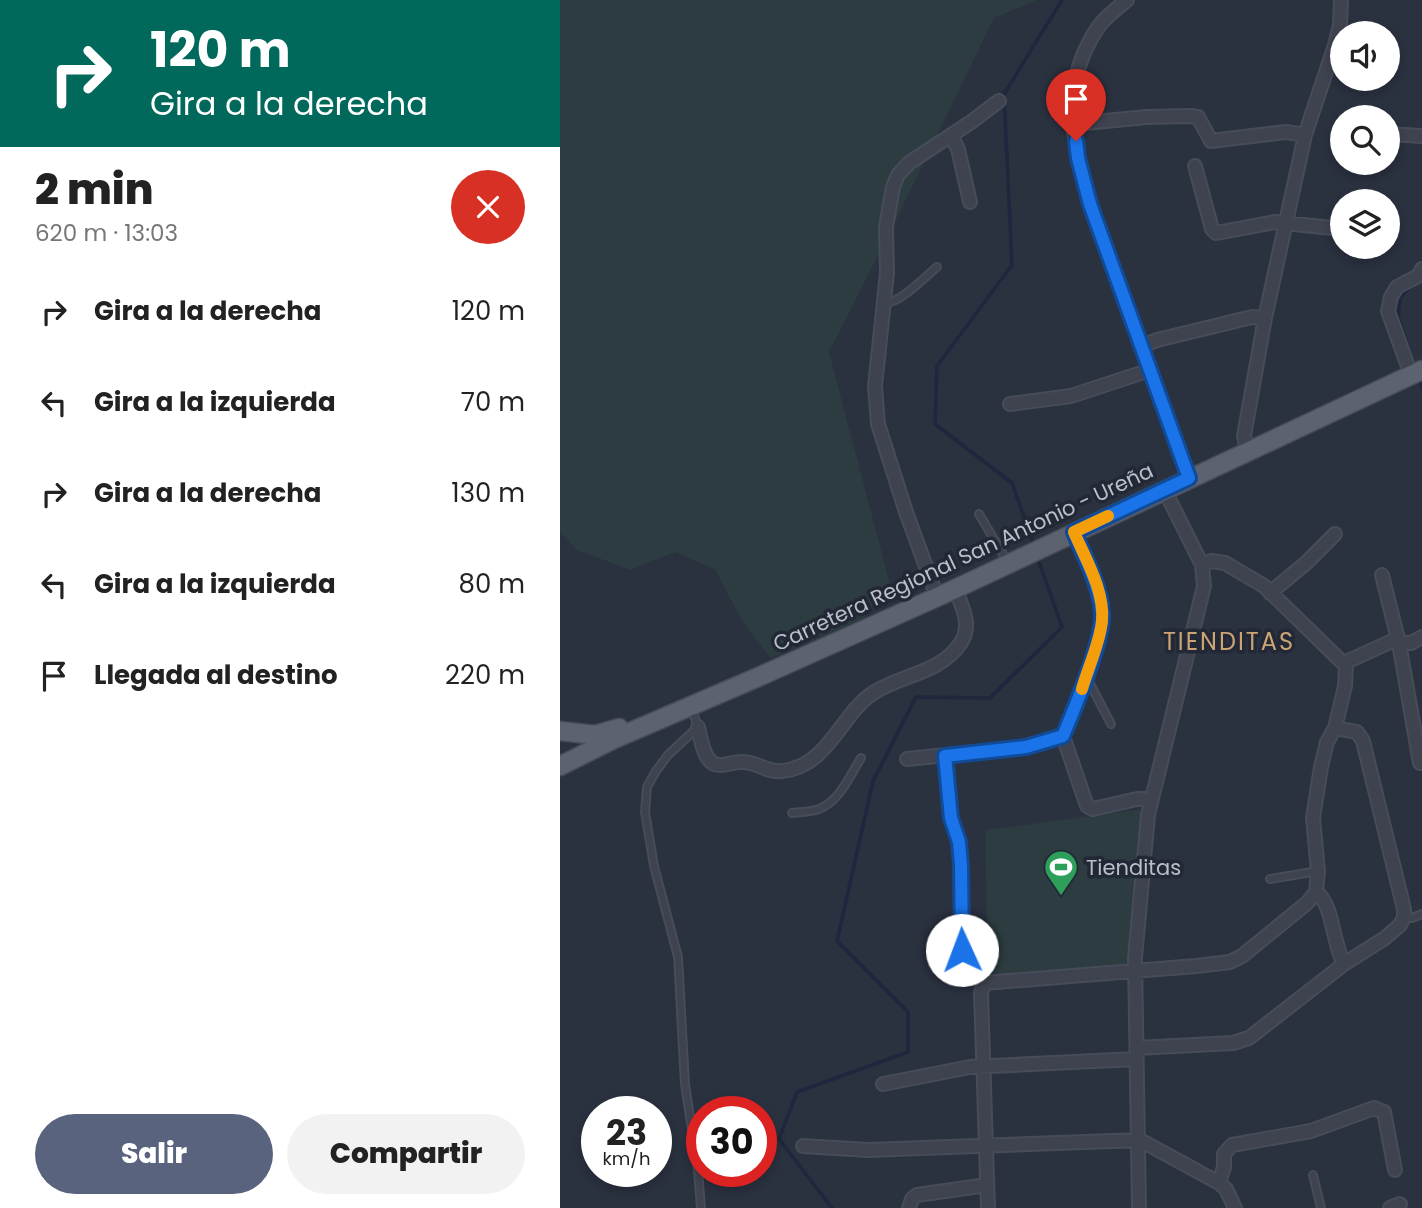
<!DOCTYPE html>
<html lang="es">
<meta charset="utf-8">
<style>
body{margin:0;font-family:Poppins,sans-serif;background:#f2f2f2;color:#222;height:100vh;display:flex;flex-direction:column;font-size:26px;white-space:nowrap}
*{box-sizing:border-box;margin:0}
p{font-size:23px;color:#767676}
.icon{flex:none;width:38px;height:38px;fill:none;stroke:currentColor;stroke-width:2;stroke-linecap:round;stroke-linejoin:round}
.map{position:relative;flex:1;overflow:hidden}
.panel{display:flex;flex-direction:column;background:#fff;width:560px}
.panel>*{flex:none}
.hud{background:#00695c;color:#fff;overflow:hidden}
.fabs{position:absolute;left:770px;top:21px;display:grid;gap:14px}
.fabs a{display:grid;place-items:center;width:70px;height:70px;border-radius:50%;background:#fff;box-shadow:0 4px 10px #0003;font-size:35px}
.speed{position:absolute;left:21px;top:1096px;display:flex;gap:14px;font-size:35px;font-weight:700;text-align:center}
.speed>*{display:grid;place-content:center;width:91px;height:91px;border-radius:50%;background:#fff;box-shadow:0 4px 10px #0003;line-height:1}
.speed small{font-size:18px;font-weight:400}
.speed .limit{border:10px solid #d22;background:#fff;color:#111}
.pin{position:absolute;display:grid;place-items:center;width:60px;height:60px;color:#fff;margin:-72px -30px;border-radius:50% 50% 50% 0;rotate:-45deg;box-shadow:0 0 7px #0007}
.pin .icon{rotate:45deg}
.me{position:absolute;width:77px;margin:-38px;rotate:358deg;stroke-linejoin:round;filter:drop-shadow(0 0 5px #0008)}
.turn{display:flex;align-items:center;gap:24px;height:147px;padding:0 35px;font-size:32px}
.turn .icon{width:91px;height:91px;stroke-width:2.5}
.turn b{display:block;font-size:49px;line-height:60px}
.round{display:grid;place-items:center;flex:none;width:74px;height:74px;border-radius:37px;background:#f2f2f2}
.headline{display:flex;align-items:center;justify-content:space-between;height:119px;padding:0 35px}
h1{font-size:42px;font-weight:800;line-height:52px}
.cta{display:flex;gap:14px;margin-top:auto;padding:14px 35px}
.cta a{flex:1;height:80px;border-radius:42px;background:#59637d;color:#fff;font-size:28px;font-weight:800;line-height:80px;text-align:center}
.cta a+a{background:#f2f2f2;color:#222}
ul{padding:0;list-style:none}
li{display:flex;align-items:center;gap:21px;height:91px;padding:0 35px}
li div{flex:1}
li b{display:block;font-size:26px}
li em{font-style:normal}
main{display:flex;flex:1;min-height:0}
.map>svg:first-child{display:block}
.green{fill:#2c3c40}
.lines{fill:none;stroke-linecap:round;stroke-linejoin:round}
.stream{stroke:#1e273d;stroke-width:3.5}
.service-casing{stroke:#474c59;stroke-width:10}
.minor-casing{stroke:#474c59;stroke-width:16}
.primary-casing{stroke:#474c59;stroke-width:21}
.service{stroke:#3e434f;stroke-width:6}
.minor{stroke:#3e434f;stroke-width:12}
.primary{stroke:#5c626f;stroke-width:18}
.route-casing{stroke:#114b97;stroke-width:18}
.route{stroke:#1a73e8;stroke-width:12}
.slow{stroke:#f59e0b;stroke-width:12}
.labels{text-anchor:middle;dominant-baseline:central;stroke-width:7;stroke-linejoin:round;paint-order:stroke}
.street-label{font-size:21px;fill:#babfca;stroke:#222835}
.poi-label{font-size:21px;fill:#babfca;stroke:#222835;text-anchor:start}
.quarter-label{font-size:24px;letter-spacing:2px;fill:#caa475;stroke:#222835}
</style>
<main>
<section class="panel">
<div class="hud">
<div class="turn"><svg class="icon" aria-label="right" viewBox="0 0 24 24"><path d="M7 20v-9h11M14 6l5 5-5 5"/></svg><div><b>120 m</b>Gira a la derecha</div></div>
</div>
<div class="headline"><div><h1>2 min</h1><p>620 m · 13:03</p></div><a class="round" style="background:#d93025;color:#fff"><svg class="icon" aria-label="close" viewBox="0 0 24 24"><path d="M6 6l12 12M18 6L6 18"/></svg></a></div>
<ul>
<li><svg class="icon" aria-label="right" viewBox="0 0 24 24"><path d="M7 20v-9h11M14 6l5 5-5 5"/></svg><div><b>Gira a la derecha</b></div><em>120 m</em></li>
<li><svg class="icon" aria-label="left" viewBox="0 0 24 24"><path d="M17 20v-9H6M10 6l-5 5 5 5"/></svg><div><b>Gira a la izquierda</b></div><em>70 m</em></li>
<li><svg class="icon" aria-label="right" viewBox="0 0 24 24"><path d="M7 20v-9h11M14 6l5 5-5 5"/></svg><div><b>Gira a la derecha</b></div><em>130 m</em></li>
<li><svg class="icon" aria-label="left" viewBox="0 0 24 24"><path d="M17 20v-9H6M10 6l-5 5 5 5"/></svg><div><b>Gira a la izquierda</b></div><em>80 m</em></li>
<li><svg class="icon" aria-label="arrive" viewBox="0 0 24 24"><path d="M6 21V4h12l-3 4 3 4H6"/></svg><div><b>Llegada al destino</b></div><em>220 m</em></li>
</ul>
<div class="cta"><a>Salir</a><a>Compartir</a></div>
</section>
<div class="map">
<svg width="862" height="1208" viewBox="0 0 862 1208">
<rect width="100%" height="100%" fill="#2a313f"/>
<path class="green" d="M 0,0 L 477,0 L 434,18 L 336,220 L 269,352 L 330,584 L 304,618 L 211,658 C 187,632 171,602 156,570 L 115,552 L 70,570 L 17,550 L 0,532 Z
M 584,809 L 570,965 L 428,976 L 425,830 Z"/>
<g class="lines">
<path class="stream" d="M 852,360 L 838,316 L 840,297 L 855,283
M 861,384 L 862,388
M 474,545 L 452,483 L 375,424 L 377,366 L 452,265 L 444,94 L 502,0
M 272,1208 L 219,1139 L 237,1092 L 348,1052 L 348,1012 L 277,941 L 313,781 L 356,697 L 430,698 L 502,627 L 477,556"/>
<g class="service-casing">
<path id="service" d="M 325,303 C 340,303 365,277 377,267
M 419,514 L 447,561
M 527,678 L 551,724
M 131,707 L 138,727 L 108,755 L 96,771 L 87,787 L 85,812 L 94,866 L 118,957 L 125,1084 L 138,1170 L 141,1208
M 232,813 C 240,812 251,812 259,809 C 280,801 290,775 301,758
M 710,879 L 758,871
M 844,917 L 852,918 L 862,914
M 753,1175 L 761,1208"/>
</g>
<g class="minor-casing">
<path id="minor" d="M 567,0 C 558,8 546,16 539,26 C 498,85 513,140 530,204 L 629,478
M 514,124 L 587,117 L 631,116 L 638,117 L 651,141 L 726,132 L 745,135
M 828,134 L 862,136
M 391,135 L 398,149 L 410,202
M 635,166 L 652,229 L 656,233 L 715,222 L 782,229
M 582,346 L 597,340 L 692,317 L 705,318
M 851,375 L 828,311 L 831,297 L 837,287 L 858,276 L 862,269
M 450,404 L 511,396 L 590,370
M 687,450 L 684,436 L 705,318 L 745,135 L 775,45 L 780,25 L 781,0
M 822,575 L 839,643 L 860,763
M 710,593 L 746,563 L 775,534
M 377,597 L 346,512 L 318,424 L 315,386 L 327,273 L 326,227 L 333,187 L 338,175 L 349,163 L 411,122 L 439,101
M 784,663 L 830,642 L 851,643 L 862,637
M 138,727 C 141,739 144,766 160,765 C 167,765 174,762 181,762 C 196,761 207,773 222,771 C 269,766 280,715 313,693 C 342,674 379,674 400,644 C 413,626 402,606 395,589
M 503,736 L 527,806 L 533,809 L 577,799 L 591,799
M 385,756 L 391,818 L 399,842 L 401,865 L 402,950 C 406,965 413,973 424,983 L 636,966 L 670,962 L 682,956 L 747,903 L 756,892 L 758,871 L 753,818 L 761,767 L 767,742 L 775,728 L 785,686 L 786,666 L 704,586 L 665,563 L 651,561 L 642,565
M 347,759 L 466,747 L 503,736 C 514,710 544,639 542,613 C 540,585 525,558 514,532
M 756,892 C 773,903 773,945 784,964
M 424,983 L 421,993 L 428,1208
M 577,1048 L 673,1043 L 689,1038 L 784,964 L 825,938 L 840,925 L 844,917 L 844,909 L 803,741 L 797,732 L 775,728
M 323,1084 L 410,1067 L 576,1059
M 243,1146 L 308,1150 L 580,1140 L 659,1183 L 666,1189 L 675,1208
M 659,1183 L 664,1167 L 664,1154 L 672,1145 L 751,1131 L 814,1108 L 824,1112 L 835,1170
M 349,1208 L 352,1199 L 357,1195 L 427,1185
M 579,1208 L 575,958 L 588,815 L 644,586 L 642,565 L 604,489
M 830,1208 L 840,1204"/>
</g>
<g class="primary-casing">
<path id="primary" d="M 0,731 L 35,735 L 59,728
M 0,766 L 54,739 L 196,678 L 395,589 L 862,370"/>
</g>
<use href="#service" class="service"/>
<use href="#minor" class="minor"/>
<use href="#primary" class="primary"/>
</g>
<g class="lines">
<g class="route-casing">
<path id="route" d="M 402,950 L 401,865 L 399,842 L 391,818 L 385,756 L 466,747 L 503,736 C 514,710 544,639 542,613 C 540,585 525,558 514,532 L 629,478 L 530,204 L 518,158 L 516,141"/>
</g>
<use href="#route" class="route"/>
<path class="slow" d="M 522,689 C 528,667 540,643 542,621 C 545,591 525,558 514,532 L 548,516"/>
</g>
<defs>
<g id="stadium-pin" transform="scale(1.75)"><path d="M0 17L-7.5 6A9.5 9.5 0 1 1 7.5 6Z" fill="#2e9e5b" stroke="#222835"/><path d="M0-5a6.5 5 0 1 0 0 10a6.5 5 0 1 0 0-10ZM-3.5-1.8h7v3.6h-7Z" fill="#fff"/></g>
</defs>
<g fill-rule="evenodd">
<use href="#stadium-pin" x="501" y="867"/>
</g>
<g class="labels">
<g class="street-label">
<text transform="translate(403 557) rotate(-25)">Carretera Regional San Antonio - Ureña</text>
</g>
<g class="poi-label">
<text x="526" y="867">Tienditas</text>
</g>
<g class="quarter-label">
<text x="669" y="641">TIENDITAS</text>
</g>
</g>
</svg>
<div class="fabs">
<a><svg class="icon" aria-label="sound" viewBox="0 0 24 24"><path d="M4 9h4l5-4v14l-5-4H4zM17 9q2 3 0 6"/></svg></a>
<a><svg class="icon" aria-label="search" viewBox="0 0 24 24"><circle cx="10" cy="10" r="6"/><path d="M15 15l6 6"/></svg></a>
<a><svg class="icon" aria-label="layers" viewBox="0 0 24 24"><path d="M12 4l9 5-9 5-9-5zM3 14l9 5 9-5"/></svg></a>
</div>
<div class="speed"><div>23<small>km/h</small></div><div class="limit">30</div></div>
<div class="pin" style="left:516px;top:141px;background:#d93025"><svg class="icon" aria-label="arrive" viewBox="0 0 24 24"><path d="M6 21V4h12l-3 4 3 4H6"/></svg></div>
<svg class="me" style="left:402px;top:950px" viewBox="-20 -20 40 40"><circle r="19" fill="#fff"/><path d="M0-13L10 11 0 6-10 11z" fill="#1a73e8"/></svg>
</div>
</main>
